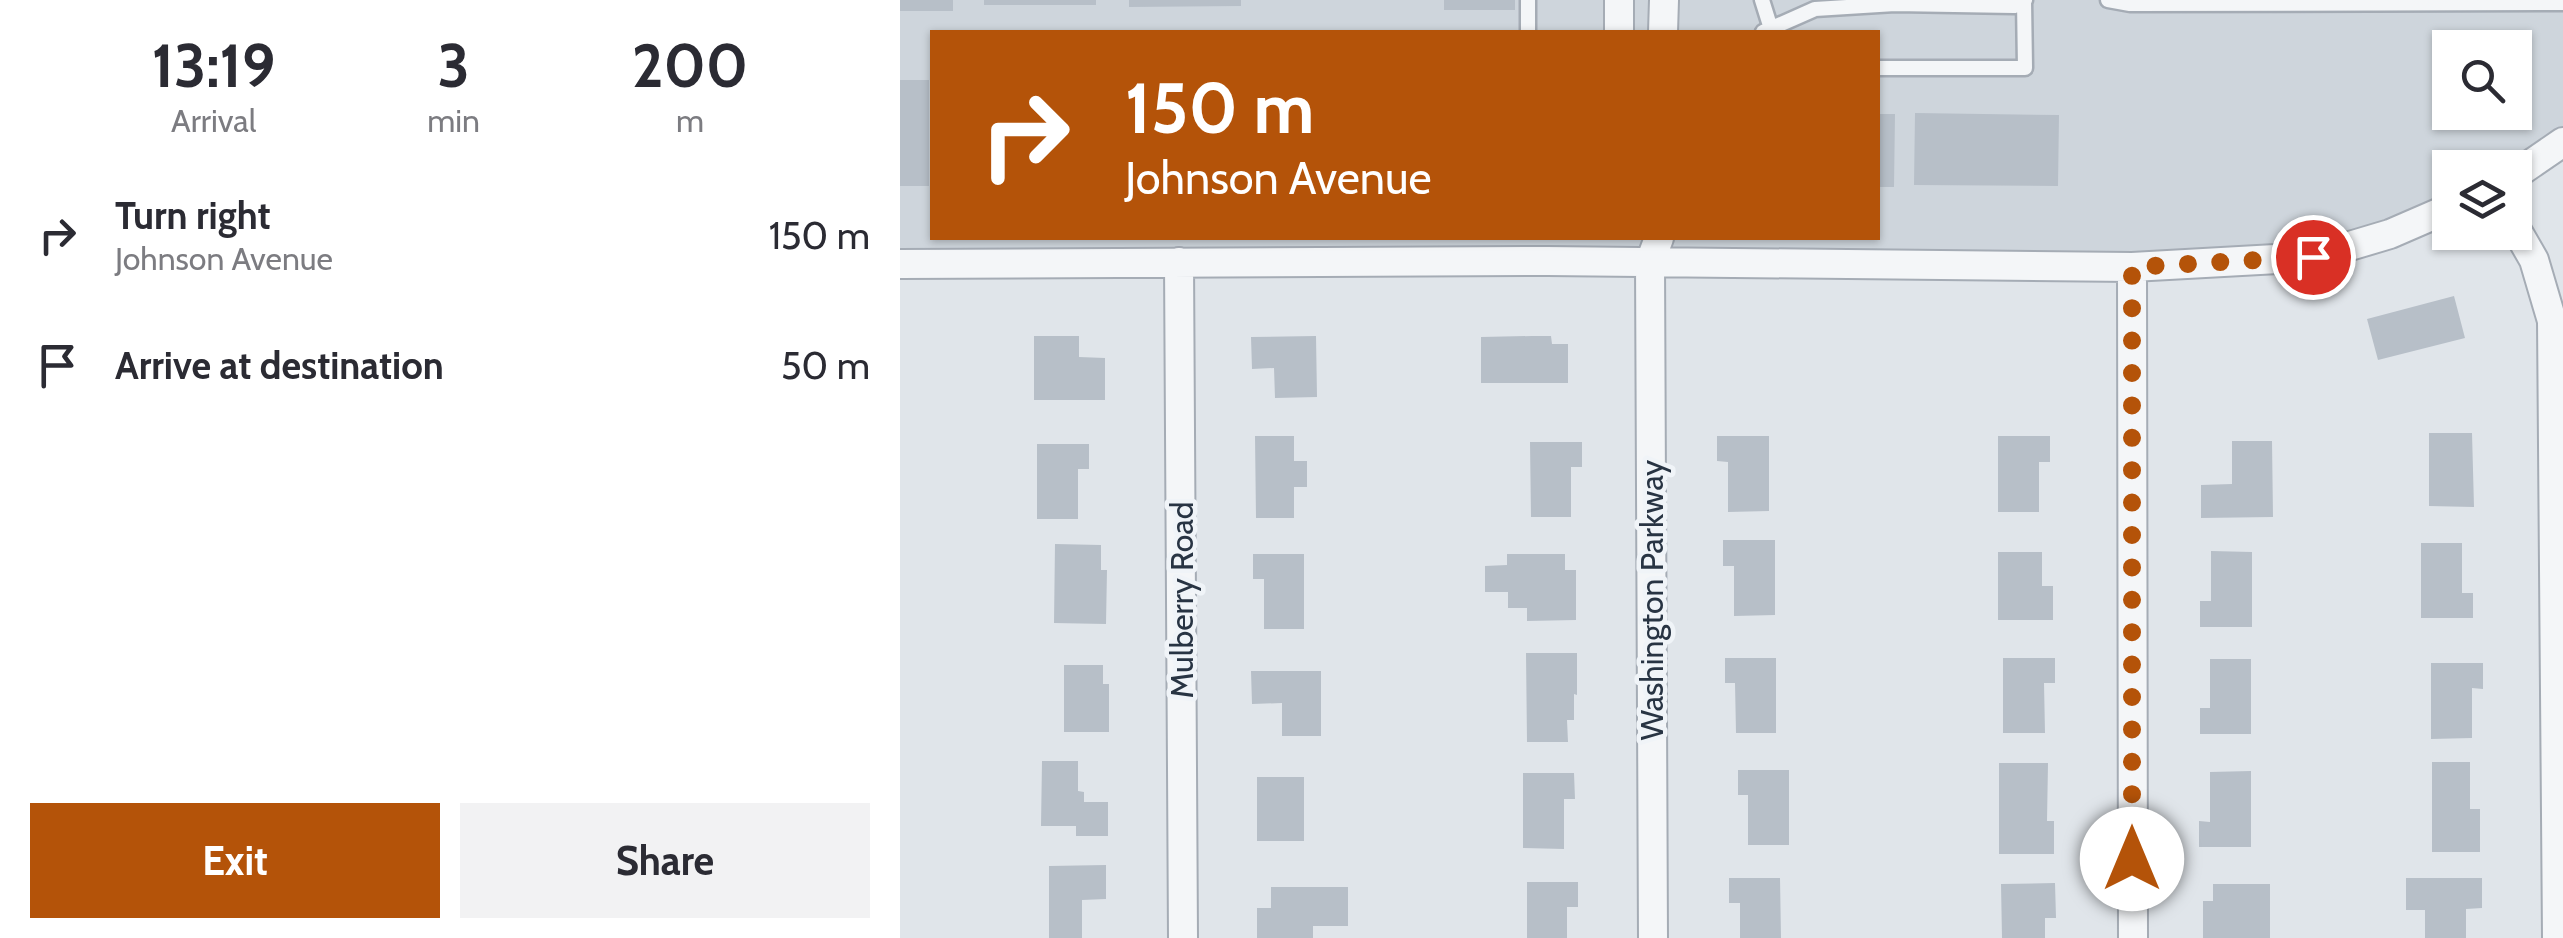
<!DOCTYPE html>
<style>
body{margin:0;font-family:Cabin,sans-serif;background:#f2f2f3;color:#2b2b33;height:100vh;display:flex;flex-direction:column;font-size:38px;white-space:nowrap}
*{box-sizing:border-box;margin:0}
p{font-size:32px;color:#7c7c81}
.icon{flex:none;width:55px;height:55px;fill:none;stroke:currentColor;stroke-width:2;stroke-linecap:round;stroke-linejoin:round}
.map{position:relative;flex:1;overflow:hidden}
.side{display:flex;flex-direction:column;background:#fff;width:900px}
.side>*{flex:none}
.guide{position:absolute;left:30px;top:30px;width:950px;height:210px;border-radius:0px;box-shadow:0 2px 8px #0004;background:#b45309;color:#fff;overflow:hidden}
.buttons{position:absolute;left:1532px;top:30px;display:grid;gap:20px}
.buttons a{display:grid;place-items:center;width:100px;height:100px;border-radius:0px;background:#fff;box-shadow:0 2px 8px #0004;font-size:50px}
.pin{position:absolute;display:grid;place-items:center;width:85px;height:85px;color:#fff;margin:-42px;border:5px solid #fff;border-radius:50%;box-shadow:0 2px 10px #0007}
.me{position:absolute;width:110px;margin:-55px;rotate:0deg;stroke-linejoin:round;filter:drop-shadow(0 0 8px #0008)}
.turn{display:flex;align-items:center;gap:35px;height:210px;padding:0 30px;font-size:45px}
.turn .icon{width:130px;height:130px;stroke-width:2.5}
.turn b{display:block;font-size:70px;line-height:85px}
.eta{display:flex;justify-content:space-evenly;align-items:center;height:170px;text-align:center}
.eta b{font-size:60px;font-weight:700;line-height:70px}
.primary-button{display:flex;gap:20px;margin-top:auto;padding:20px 30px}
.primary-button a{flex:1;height:115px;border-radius:0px;background:#b45309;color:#fff;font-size:40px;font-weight:700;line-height:115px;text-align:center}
.primary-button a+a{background:#f2f2f3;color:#2b2b33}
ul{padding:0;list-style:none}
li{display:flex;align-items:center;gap:30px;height:130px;padding:0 30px}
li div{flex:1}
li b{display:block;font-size:38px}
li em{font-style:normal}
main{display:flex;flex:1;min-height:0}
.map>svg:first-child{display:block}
.built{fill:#ced5dc;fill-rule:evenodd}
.building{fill:#b7bfc8}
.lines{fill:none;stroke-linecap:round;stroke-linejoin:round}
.lane-casing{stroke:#a5acb5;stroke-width:19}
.street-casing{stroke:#a5acb5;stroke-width:32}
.lane{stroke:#f4f6f8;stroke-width:14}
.street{stroke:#f4f6f8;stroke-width:28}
.route{stroke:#b45309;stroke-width:18;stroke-dasharray:0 32.4}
.labels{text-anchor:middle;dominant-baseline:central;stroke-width:9;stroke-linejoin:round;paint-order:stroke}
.street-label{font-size:32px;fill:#283443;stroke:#f0f4f8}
</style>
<main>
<section class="side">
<div class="eta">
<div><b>13:19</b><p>Arrival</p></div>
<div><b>3</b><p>min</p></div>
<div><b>200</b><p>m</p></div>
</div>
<ul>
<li><svg class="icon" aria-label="right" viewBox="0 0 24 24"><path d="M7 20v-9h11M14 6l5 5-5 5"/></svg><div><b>Turn right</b><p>Johnson Avenue</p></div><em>150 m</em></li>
<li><svg class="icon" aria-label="arrive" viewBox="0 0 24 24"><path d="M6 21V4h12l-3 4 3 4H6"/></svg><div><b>Arrive at destination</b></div><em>50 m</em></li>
</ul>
<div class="primary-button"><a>Exit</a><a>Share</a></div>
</section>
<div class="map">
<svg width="1663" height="938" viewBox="0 0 1663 938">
<rect width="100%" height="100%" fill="#e0e5ea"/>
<path class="built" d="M 0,0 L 1663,0 L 1663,136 L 1615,168 L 1550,168 L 1550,198 L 1407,247 L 1216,258 L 0,271 ZM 32,32 L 978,32 L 978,238 L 32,238 ZM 1550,48 L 1615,48 L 1615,112 L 1550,112 Z"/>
<path class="building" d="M 0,0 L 53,0 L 53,11 L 0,11 Z
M 84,0 L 196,0 L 196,5 L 84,5 Z
M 229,0 L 341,0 L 341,6 L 229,7 Z
M 544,0 L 615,0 L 615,10 L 544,10 Z
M 0,80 L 29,80 L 29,186 L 0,186 Z
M 1015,113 L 1159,115 L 1158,186 L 1014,185 Z
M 978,114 L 995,114 L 994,187 L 978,187 Z
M 1554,296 L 1565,338 L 1478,360 L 1467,319 Z
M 134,336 L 179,336 L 179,357 L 205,358 L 205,400 L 134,400 Z
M 416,336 L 417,397 L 375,398 L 374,368 L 352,369 L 351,337 Z
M 632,336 L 651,336 L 652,344 L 668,344 L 668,383 L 581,383 L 581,337 Z
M 1529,433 L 1572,433 L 1574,507 L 1529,506 Z
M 355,436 L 394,436 L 394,461 L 407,461 L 407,487 L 394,487 L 394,518 L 356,518 Z
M 817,436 L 869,436 L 869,511 L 828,512 L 828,462 L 817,461 Z
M 1098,436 L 1150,436 L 1150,462 L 1139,462 L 1139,512 L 1098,512 Z
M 1332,441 L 1372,441 L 1373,517 L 1301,518 L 1301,485 L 1332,484 Z
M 630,442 L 682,442 L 682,467 L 671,467 L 671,517 L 631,517 Z
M 137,444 L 189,444 L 189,469 L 178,469 L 178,519 L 137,519 Z
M 823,540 L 875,540 L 875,615 L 834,616 L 834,566 L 823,566 Z
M 1521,543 L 1562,543 L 1562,593 L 1573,593 L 1573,618 L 1521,618 Z
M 155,544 L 201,545 L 201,570 L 207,570 L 206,624 L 154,623 Z
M 1311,551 L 1352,552 L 1352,627 L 1300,627 L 1300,601 L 1311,601 Z
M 1098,552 L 1142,552 L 1142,586 L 1153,586 L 1153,620 L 1098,620 Z
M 353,554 L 404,554 L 404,629 L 364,629 L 364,579 L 353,579 Z
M 607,554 L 665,554 L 665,570 L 676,570 L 676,620 L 627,621 L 627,608 L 608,608 L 608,592 L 585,592 L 585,566 L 607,565 Z
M 626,653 L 677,653 L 677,695 L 674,694 L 674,720 L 667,720 L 668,742 L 627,742 Z
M 825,658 L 876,658 L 876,733 L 836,733 L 835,683 L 825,683 Z
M 1103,658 L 1155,658 L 1155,683 L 1144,683 L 1145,733 L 1103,733 Z
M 1310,659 L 1351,659 L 1351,734 L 1300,734 L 1300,708 L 1310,708 Z
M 1531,663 L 1583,663 L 1583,689 L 1572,688 L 1572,738 L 1531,739 Z
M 164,665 L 203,665 L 203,684 L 209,684 L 209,732 L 164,732 Z
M 351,671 L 421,671 L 421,736 L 382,736 L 382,703 L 352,704 Z
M 142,761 L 178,761 L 178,791 L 184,792 L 184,802 L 208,802 L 208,836 L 176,836 L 176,826 L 141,826 Z
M 1532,762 L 1570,762 L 1570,809 L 1580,809 L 1580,852 L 1532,852 Z
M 1099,763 L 1148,763 L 1147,821 L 1154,821 L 1154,854 L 1099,854 Z
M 838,770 L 889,770 L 889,845 L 848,845 L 848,795 L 838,795 Z
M 1351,771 L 1351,847 L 1299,847 L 1299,821 L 1310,822 L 1310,772 Z
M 623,773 L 674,773 L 675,799 L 664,799 L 664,849 L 623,848 Z
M 357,777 L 404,777 L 404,841 L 357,841 Z
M 206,865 L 206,899 L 182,900 L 182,938 L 149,938 L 149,866 Z
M 829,878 L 880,878 L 881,938 L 840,938 L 840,903 L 829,903 Z
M 1506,878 L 1582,878 L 1582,908 L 1566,909 L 1566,938 L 1525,938 L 1525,910 L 1506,910 Z
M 627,882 L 678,882 L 678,907 L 667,907 L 667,938 L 627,938 Z
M 1155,883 L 1156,918 L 1145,918 L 1145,938 L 1102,938 L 1101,884 Z
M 1313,884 L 1370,884 L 1370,938 L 1303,938 L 1303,901 L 1313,901 Z
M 371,887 L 448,887 L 448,926 L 413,926 L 413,938 L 357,938 L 357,908 L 371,908 Z"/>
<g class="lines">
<g class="lane-casing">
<path id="lane" d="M 628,0 L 628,32
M 862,0 L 872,32
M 1208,0 L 1230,4 L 1663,3
M 863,32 L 915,9 L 995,4 L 1114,6 L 1125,0
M 978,68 L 1125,68 L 1124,1"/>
</g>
<g class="street-casing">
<path id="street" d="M 719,32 L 719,0
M 763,32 L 764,0
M 1615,175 L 1663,142
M 1615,227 L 1634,260 L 1652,321 L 1657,938
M 279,262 L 283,938
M 0,264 L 647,261 L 1232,267 L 1413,257 L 1490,234 L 1550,208
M 1232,267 L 1233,938
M 753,938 L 750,262 L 759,238"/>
</g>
<use href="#lane" class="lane"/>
<use href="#street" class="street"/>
</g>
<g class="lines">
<path class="route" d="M 1232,859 L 1232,267 L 1413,257"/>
</g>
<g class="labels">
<g class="street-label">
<text transform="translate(281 600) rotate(-90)">Mulberry Road</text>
<text transform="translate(751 600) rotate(-90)">Washington Parkway</text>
</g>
</g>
</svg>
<div class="buttons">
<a><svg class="icon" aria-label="search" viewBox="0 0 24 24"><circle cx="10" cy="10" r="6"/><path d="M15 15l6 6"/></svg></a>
<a><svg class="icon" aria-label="layers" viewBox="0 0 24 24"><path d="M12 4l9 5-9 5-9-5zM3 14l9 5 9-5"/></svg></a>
</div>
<div class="pin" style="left:1413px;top:257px;background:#d93025"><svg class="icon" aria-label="arrive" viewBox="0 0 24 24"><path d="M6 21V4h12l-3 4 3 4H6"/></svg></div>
<svg class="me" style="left:1232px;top:859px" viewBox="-20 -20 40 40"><circle r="19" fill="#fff"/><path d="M0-13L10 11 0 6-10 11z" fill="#b45309"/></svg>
<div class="guide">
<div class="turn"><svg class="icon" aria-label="right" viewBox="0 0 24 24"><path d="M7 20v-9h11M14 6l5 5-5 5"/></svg><div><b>150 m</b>Johnson Avenue</div></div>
</div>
</div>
</main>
